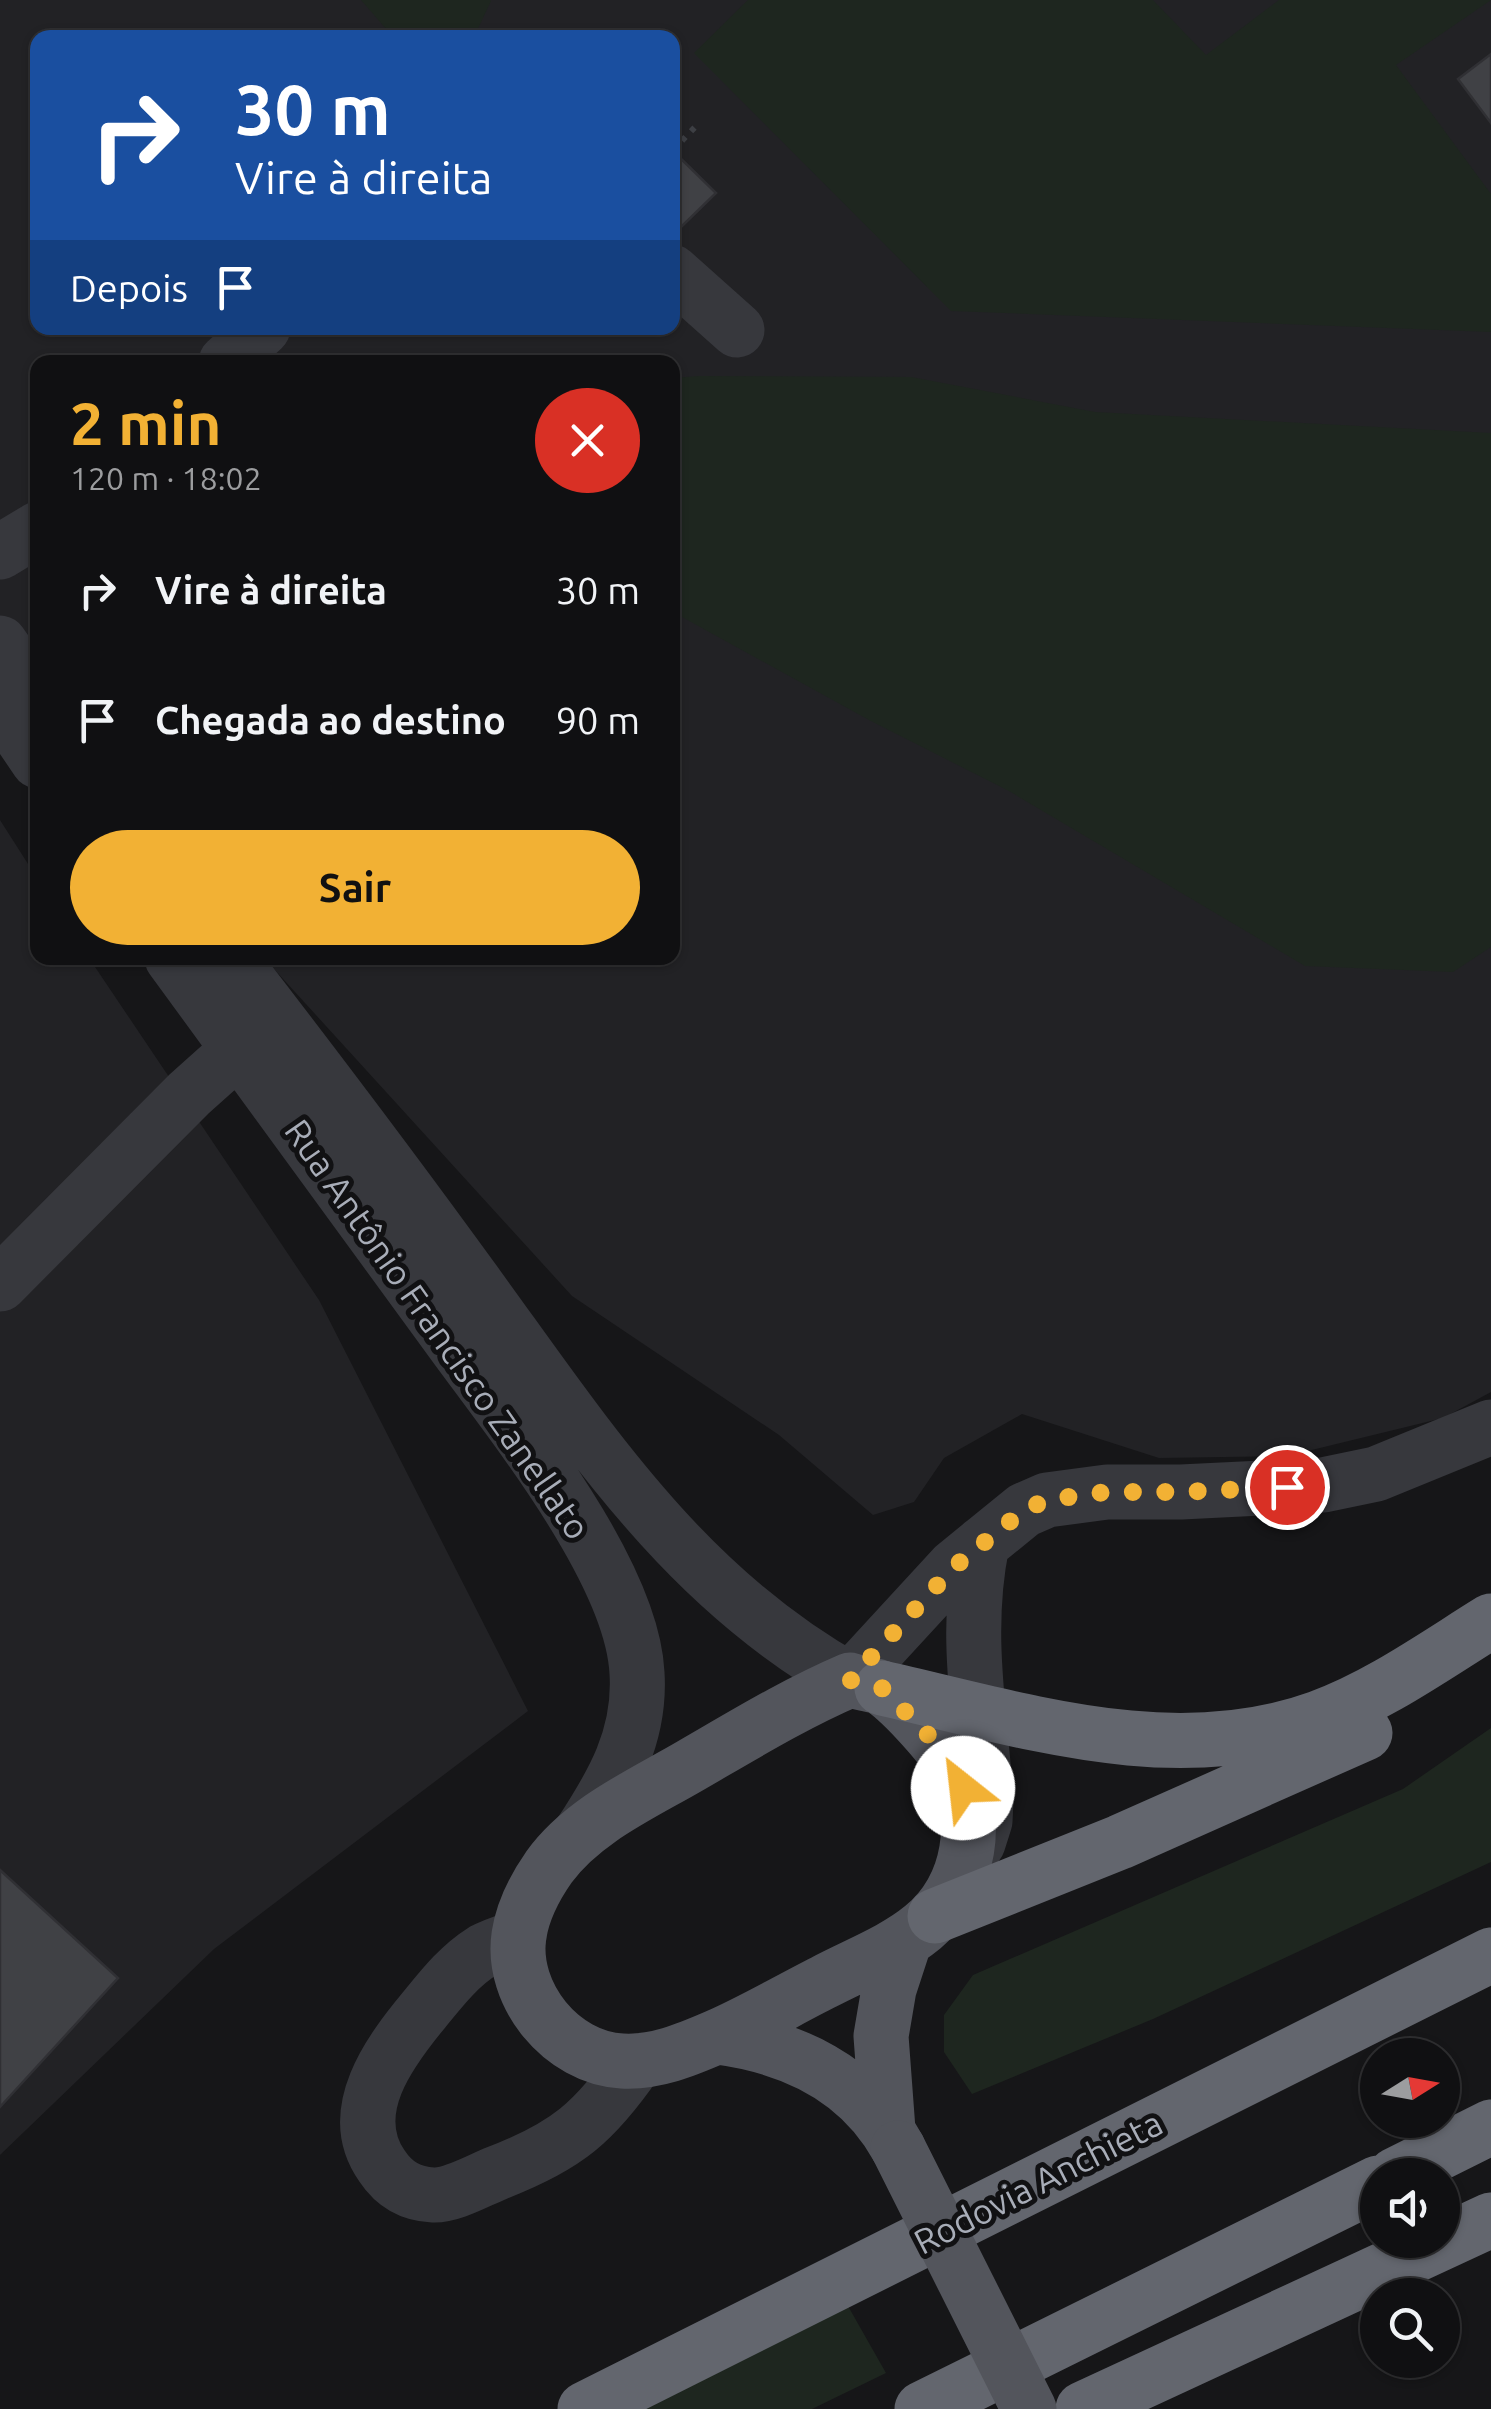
<!DOCTYPE html>
<html lang="pt">
<meta charset="utf-8">
<style>
body{margin:0;font-family:Ubuntu,sans-serif;background:#1e1e20;color:#f1f3f6;height:100vh;display:flex;flex-direction:column;font-size:38px;white-space:nowrap}
*{box-sizing:border-box;margin:0}
p{font-size:32px;color:#9c9d9f}
.icon{flex:none;width:55px;height:55px;fill:none;stroke:currentColor;stroke-width:2;stroke-linecap:round;stroke-linejoin:round}
.map{position:relative;flex:1;overflow:hidden}
.panel{position:absolute;left:30px;top:355px;width:650px;height:610px;display:flex;flex-direction:column;background:#101012;border-radius:20px;box-shadow:0 2px 8px #0004,0 0 0 2px #303032}
.panel>*{flex:none}
.banner{position:absolute;left:30px;top:30px;width:650px;height:305px;border-radius:20px;box-shadow:0 2px 8px #0004,0 0 0 2px #303032;background:#1a4fa0;color:#fff;overflow:hidden}
.needle{width:65px;rotate:79deg}
.fabs{position:absolute;left:1360px;top:2038px;display:grid;gap:20px}
.fabs a{display:grid;place-items:center;width:100px;height:100px;border-radius:50%;background:#101012;box-shadow:0 2px 8px #0004,0 0 0 2px #303032;font-size:50px}
.pin{position:absolute;display:grid;place-items:center;width:85px;height:85px;color:#fff;margin:-42px;border:5px solid #fff;border-radius:50%;box-shadow:0 2px 10px #0007}
.me{position:absolute;width:110px;margin:-55px;rotate:331deg;stroke-linejoin:round;filter:drop-shadow(0 0 8px #0008)}
.turn{display:flex;align-items:center;gap:35px;height:210px;padding:0 40px;font-size:45px}
.turn .icon{width:130px;height:130px;stroke-width:2.5}
.turn b{display:block;font-size:70px;line-height:85px}
.then{display:flex;align-items:center;height:95px;padding:0 40px;background:#0003;gap:20px;font-size:38px}
.round{display:grid;place-items:center;flex:none;width:105px;height:105px;border-radius:52px;background:#1e1e20}
.headline{display:flex;align-items:center;justify-content:space-between;height:170px;padding:0 40px}
h1{font-size:60px;font-weight:600;line-height:75px;color:#f2b134}
.action{display:flex;gap:20px;margin-top:auto;padding:20px 40px}
.action a{flex:1;height:115px;border-radius:60px;background:#f2b134;color:#111;font-size:40px;font-weight:600;line-height:115px;text-align:center}
ul{padding:0;list-style:none}
li{display:flex;align-items:center;gap:30px;height:130px;padding:0 40px}
li div{flex:1}
li b{display:block;font-size:38px}
li em{font-style:normal}
.map>svg:first-child{display:block}
.built{fill:#222225;fill-rule:evenodd}
.green{fill:#1e261f}
.building{fill:#404145;stroke:#303034;stroke-width:2.5}
.lines{fill:none;stroke-linecap:round;stroke-linejoin:round}
.path{stroke:#3d3f44;stroke-width:6;stroke-dasharray:5 8;stroke-linecap:butt}
.minor{stroke:#37383d;stroke-width:55}
.major{stroke:#53555c;stroke-width:55}
.highway{stroke:#63666e;stroke-width:55}
.major-bridge{stroke:#53555c;stroke-width:55}
.route{stroke:#f2b134;stroke-width:18;stroke-dasharray:0 32.4}
.labels{text-anchor:middle;dominant-baseline:central;stroke-width:10;stroke-linejoin:round;paint-order:stroke}
.street-label{font-size:35px;fill:#a8adb8;stroke:#111113}
</style>
<div class="map">
<svg width="1491" height="2409" viewBox="0 0 1491 2409">
<rect width="100%" height="100%" fill="#161618"/>
<path class="built" d="M 0,0 L 1491,0 L 1491,1392 L 1443,1418 L 1287,1456 L 1159,1458 L 1022,1414 L 944,1458 L 914,1502 L 873,1515 L 779,1435 L 572,1296 L 264,958 L 672,958 L 672,362 L 38,362 L 37,667 L 0,617 ZM 38,38 L 672,38 L 672,328 L 38,328 Z
M 0,820 L 37,878 L 38,958 L 89,958 L 319,1300 L 528,1711 L 214,1949 L 0,2155 Z"/>
<path class="green" d="M 361,0 L 490,0 L 491,1 L 474,37 L 394,38 Z
M 748,0 L 1153,0 L 1206,55 L 1279,0 L 1491,0 L 1396,65 L 1491,194 L 1491,332 L 951,311 L 694,53 Z
M 699,376 L 911,377 L 1095,412 L 1491,433 L 1491,947 L 1453,972 L 1305,966 L 1009,791 L 869,720 L 673,612 L 673,378 Z
M 1491,1728 L 1491,1862 L 1153,2019 L 972,2094 L 944,2052 L 944,2015 L 973,1975 L 1403,1789 Z
M 844,2299 L 886,2373 L 812,2409 L 646,2409 Z"/>
<path class="building" d="M 1491,54 L 1491,123 L 1458,79 Z
M 672,150 L 716,193 L 680,228 L 672,221 Z
M 0,1870 L 118,1978 L 0,2107 Z"/>
<g class="lines">
<path class="path" d="M 673,150 L 699,123"/>
<path class="minor" d="M 672,272 L 737,330
M 226,362 L 263,328
M 0,552 L 38,529
M 0,643 L 38,697
M 0,705 L 38,761
M 172,958 C 262,1083 355,1207 445,1332 C 506,1417 632,1569 637,1673 C 641,1736 613,1784 580,1834
M 231,958 C 313,1064 394,1171 473,1280 C 584,1432 681,1586 850,1680 L 954,1567 L 1024,1510 L 1047,1500 L 1107,1492 L 1181,1492 L 1323,1485 L 1376,1474 L 1491,1427
M 0,1284 L 189,1094 L 266,1025
M 978,1843 L 985,1821 L 986,1800 C 980,1712 964,1632 982,1544
M 519,1937 C 507,1941 494,1945 483,1951 C 459,1966 442,1988 424,2010 C 390,2051 344,2112 382,2166 C 394,2184 410,2194 433,2195 C 452,2196 479,2180 497,2173 C 567,2146 595,2122 637,2061"/>
<path class="major" d="M 850,1680 C 859,1683 870,1684 879,1687 C 896,1694 942,1746 951,1763 C 982,1817 971,1887 923,1927 C 894,1951 856,1965 824,1982 C 788,2000 753,2021 716,2037 C 686,2050 655,2063 622,2061 C 562,2058 510,1995 519,1935 C 523,1910 535,1887 549,1867 C 583,1820 642,1794 690,1766 C 742,1736 794,1704 850,1680 Z
M 718,2037 C 792,2047 860,2078 898,2148
M 888,2130 L 881,2036 L 889,1989 L 905,1940"/>
<path class="highway" d="M 882,1688 C 1024,1720 1174,1770 1318,1718 C 1379,1696 1436,1655 1491,1621
M 935,1916 L 1120,1842 L 1365,1733
M 1395,2175 L 1491,2127
M 585,2409 L 1491,1955
M 922,2409 L 1378,2183
M 1083,2409 L 1491,2220"/>
<path class="major-bridge" d="M 898,2148 L 1029,2409"/>
</g>
<g class="lines">
<path class="route" d="M 963,1788 L 945,1752 L 882,1688 L 850,1680 L 954,1567 L 1024,1510 L 1047,1500 L 1106,1492 L 1181,1492 L 1287,1487"/>
</g>
<g class="labels">
<g class="street-label">
<text transform="translate(438 1329) rotate(55)">Rua Antônio Francisco Zanellato</text>
<text transform="translate(1038 2182) rotate(-27)">Rodovia Anchieta</text>
</g>
</g>
</svg>
<div class="fabs">
<a><svg class="needle" viewBox="-14 -14 28 28"><path d="M0-13l5 13h-10z" fill="#e53935"/><path d="M0 13l5-13h-10z" fill="#9c9d9f"/></svg></a>
<a><svg class="icon" aria-label="sound" viewBox="0 0 24 24"><path d="M4 9h4l5-4v14l-5-4H4zM17 9q2 3 0 6"/></svg></a>
<a><svg class="icon" aria-label="search" viewBox="0 0 24 24"><circle cx="10" cy="10" r="6"/><path d="M15 15l6 6"/></svg></a>
</div>
<div class="pin" style="left:1287px;top:1487px;background:#d93025"><svg class="icon" aria-label="arrive" viewBox="0 0 24 24"><path d="M6 21V4h12l-3 4 3 4H6"/></svg></div>
<svg class="me" style="left:963px;top:1788px" viewBox="-20 -20 40 40"><circle r="19" fill="#fff"/><path d="M0-13L10 11 0 6-10 11z" fill="#f2b134"/></svg>
<div class="banner">
<div class="turn"><svg class="icon" aria-label="right" viewBox="0 0 24 24"><path d="M7 20v-9h11M14 6l5 5-5 5"/></svg><div><b>30 m</b>Vire à direita</div></div>
<div class="then">Depois<svg class="icon" aria-label="arrive" viewBox="0 0 24 24"><path d="M6 21V4h12l-3 4 3 4H6"/></svg></div>
</div>
<section class="panel">
<div class="headline"><div><h1>2 min</h1><p>120 m · 18:02</p></div><a class="round" style="background:#d93025;color:#fff"><svg class="icon" aria-label="close" viewBox="0 0 24 24"><path d="M6 6l12 12M18 6L6 18"/></svg></a></div>
<ul>
<li><svg class="icon" aria-label="right" viewBox="0 0 24 24"><path d="M7 20v-9h11M14 6l5 5-5 5"/></svg><div><b>Vire à direita</b></div><em>30 m</em></li>
<li><svg class="icon" aria-label="arrive" viewBox="0 0 24 24"><path d="M6 21V4h12l-3 4 3 4H6"/></svg><div><b>Chegada ao destino</b></div><em>90 m</em></li>
</ul>
<div class="action"><a>Sair</a></div>
</section>
</div>
